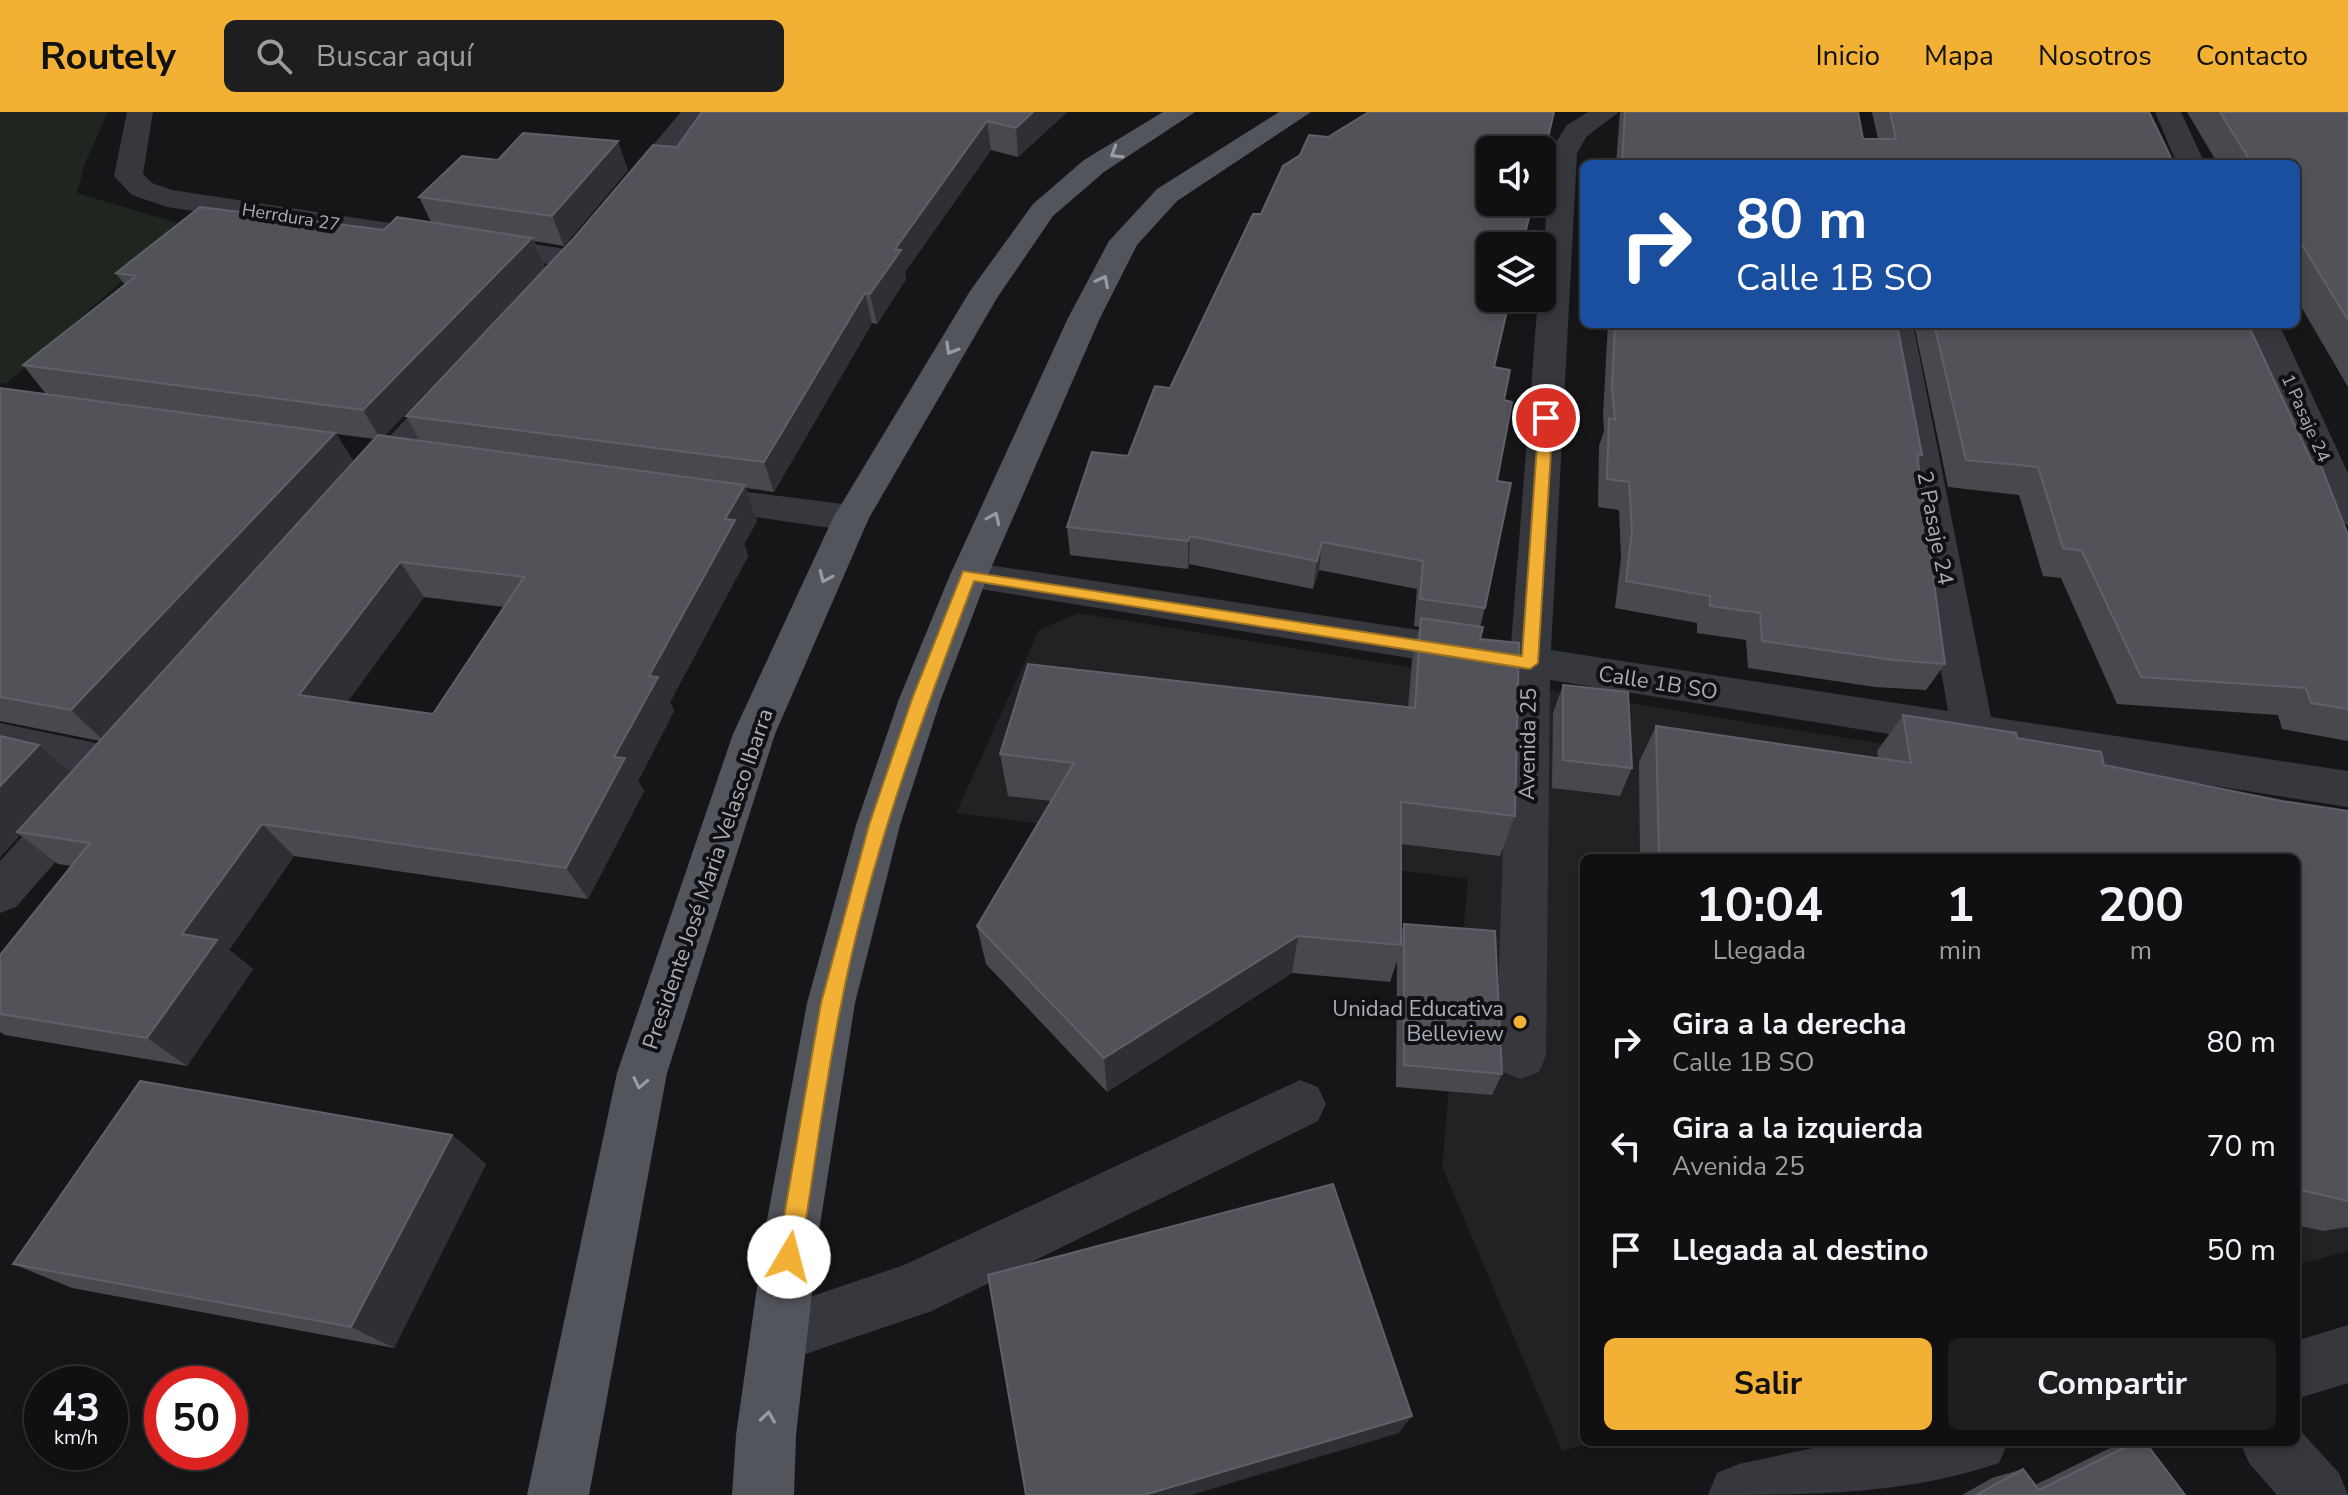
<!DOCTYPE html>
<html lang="es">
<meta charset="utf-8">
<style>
body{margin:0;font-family:"Nunito Sans",sans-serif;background:#1e1e20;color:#f1f3f6;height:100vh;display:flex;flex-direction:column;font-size:30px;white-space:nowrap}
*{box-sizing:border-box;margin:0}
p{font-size:26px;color:#9c9d9f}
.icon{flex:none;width:44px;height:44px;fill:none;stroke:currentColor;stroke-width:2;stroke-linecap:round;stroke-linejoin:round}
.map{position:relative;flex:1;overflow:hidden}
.sheet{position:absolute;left:1580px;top:742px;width:720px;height:592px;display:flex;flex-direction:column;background:#101012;border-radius:12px;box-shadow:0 4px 12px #0003,0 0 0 2px #303032}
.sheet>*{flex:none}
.top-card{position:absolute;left:1580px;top:48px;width:720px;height:168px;border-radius:12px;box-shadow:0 4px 12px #0003,0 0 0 2px #303032;background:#1a4fa0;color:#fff;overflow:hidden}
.controls{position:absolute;left:1476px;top:24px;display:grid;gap:16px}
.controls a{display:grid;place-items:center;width:80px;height:80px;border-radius:12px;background:#101012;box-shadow:0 4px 12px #0003,0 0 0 2px #303032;font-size:40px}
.speed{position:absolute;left:24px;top:1254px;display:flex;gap:16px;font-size:40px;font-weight:700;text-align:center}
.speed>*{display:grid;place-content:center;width:104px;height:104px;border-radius:50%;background:#101012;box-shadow:0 4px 12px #0003,0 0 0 2px #303032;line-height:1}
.speed small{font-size:20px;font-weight:400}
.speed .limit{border:12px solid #d22;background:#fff;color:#111}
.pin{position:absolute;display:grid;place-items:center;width:68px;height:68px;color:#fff;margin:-34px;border:4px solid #fff;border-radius:50%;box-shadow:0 2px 8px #0007}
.me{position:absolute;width:88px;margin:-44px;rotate:8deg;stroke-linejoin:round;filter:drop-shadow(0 0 6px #0008)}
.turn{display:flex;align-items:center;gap:28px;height:168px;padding:0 24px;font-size:36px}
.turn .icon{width:104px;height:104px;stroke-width:2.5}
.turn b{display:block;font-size:56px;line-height:68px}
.eta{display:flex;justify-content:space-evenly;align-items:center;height:136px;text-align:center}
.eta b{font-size:48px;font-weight:700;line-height:56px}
.cta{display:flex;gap:16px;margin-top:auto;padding:16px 24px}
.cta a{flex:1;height:92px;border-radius:12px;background:#f2b134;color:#111;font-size:32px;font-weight:700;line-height:92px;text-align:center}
.cta a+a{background:#1e1e20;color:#f1f3f6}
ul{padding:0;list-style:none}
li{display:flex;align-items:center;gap:24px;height:104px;padding:0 24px}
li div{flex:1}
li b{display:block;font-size:30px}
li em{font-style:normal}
header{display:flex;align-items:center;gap:48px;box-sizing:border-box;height:112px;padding:0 40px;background:#f2b134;color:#111}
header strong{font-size:38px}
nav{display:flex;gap:44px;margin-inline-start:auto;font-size:28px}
.search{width:560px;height:72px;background:#1e1e20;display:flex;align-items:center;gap:20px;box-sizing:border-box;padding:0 28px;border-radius:12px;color:#9c9d9f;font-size:30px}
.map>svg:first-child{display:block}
.built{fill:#222225}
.green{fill:#1e261f}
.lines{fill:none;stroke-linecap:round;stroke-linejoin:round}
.minor{fill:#37383d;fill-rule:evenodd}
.major{fill:#53555c;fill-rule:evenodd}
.wall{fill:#47494d;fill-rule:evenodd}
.shaded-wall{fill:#2f3033}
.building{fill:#525359;stroke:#5f6168;stroke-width:2;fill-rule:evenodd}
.oneway{stroke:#979ba6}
.route{fill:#f2b134;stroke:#9d7322;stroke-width:2}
.poi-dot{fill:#f2b134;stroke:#111113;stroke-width:3}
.labels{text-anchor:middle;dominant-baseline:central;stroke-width:8;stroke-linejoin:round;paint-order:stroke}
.far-street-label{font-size:18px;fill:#a8adb8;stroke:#111113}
.street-label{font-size:22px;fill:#a8adb8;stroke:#111113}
.poi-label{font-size:22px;fill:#a8adb8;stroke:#111113;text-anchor:end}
</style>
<header>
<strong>Routely</strong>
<div class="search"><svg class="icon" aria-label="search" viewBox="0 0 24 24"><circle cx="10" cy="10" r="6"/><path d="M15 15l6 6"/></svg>Buscar aquí</div>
<nav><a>Inicio</a><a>Mapa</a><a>Nosotros</a><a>Contacto</a></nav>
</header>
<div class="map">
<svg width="2348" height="1383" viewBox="0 0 2348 1383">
<rect width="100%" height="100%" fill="#161618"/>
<path class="built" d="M 1078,501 L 2348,708 L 2348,1139 L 2296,1153 L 2296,746 L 1584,746 L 1584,1330 L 1596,1330 L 1562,1339 L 1442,1054 L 1468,767 L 956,701 L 1039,518 Z"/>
<path class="green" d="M 0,0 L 108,0 L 85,51 L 77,81 L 185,113 L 6,272 L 0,271 Z"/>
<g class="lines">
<path class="minor" d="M 127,0 L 153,0 L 143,62 L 152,71 L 172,78 L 396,112 L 407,115 L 411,121 L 407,127 L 396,130 L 167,95 L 132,83 L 114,64 Z
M 681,0 L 708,0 L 640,84 L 620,84 L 616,78 L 620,72 Z
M 1588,0 L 1619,0 L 1587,24 L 1577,41 L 1551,538 L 1948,599 L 1881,212 L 1913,212 L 1991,605 L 2348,659 L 2348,695 L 1550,568 L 1546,944 L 1539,960 L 1521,967 L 1503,960 L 1496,944 L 1509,562 L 955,473 L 950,463 L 955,453 L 969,450 L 1511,532 L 1538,186 L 1542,186 L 1549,41 L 1567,13 Z
M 2155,0 L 2181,0 L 2205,52 L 2177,52 Z
M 480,124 L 573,138 L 584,141 L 588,147 L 584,153 L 573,156 L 469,139 L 465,133 L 469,127 Z
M 2247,212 L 2279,212 L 2348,361 L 2348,413 L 2335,410 L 2330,401 Z
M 454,266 L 466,269 L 471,276 L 466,283 L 378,380 L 365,384 L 352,380 L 347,372 L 352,364 L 442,269 Z
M 692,373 L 851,393 L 864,397 L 869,406 L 864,415 L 851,419 L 679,394 L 674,385 L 679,376 Z
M 0,611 L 115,635 L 130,640 L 137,652 L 130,664 L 115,669 L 0,645 Z
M 79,674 L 95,679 L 101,692 L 95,705 L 16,795 L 0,801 L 0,749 L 63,679 Z
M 1300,968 L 1318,975 L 1326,992 L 1318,1009 L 932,1199 L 779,1251 L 759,1242 L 750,1222 L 759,1202 L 904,1153 Z
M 2348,1213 L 2348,1271 L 2296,1287 L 2296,1229 Z
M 2296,1314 L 2339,1361 L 2348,1383 L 2277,1383 L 2249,1351 L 2240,1330 L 2296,1330 Z
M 1841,1330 L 2008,1330 L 1999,1351 C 1905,1383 1808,1383 1708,1383 L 1717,1361 L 1739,1352 Z"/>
<path class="major" d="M 1163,0 L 1195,0 L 1104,60 L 1053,104 L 997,186 L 869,406 L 775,622 L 667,961 L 589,1383 L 527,1383 L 617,961 L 733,622 L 833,406 L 970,179 L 1033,92 L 1084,48 Z
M 1279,0 L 1311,0 L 1177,89 L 1137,133 L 1100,206 L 988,463 L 941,587 L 900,713 L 855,891 L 819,1119 L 796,1323 L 794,1383 L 732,1383 L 736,1323 L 765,1119 L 807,891 L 856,713 L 899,587 L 950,463 L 1068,206 L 1109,129 L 1157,77 Z"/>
</g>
<path class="wall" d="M 1067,0 L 1018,45 L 991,38 L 905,160 L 906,167 L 877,212 L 872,211 L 774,380 L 746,376 L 757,409 L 744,432 L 748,444 L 670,590 L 674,599 L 638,669 L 644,679 L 588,787 L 294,744 L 229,838 L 253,857 L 187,954 L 5,923 L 0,920 L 0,843 L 72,754 L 58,752 L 20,723 L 0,745 L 0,624 L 71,661 L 100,629 L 0,609 L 0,276 L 46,282 L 23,253 L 125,173 L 116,161 L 431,110 L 419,85 L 498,48 L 628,58 L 564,134 L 534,129 L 545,155 L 384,324 L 420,329 L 406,304 L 677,35 ZM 336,322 L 375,327 L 354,350 ZM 424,485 L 504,495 L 433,602 L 347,590 Z
M 1620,0 L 1858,0 L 1863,27 L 1878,27 L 1872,0 L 2149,0 L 2174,52 L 1616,52 Z
M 2187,0 L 2348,0 L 2348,275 L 2296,186 L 2296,52 L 2218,52 Z
M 1328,25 L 1494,255 L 1504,288 L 1485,496 L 1480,515 L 1480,527 L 1515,704 L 1500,744 L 1401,732 L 1401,821 L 1404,812 L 1502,962 L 1492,983 L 1396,975 L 1397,849 L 1390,870 L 1292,861 L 1107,980 L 986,852 L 977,814 L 1051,689 L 1008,684 L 1000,642 L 1408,595 L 1412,549 L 1419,515 L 1414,514 L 1417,477 L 1319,458 L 1313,477 L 1189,452 L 1188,457 L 1070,443 L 1067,415 L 1128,344 L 1170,276 L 1261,102 Z
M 1608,212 L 1897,212 L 1922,343 L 1918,350 L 1945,552 L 1926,578 L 1875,575 L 1748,556 L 1746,528 L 1697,521 L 1697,511 L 1615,496 L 1621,446 L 1619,398 L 1598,395 L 1599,334 L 1604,319 L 1603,303 Z
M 1914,212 L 2248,212 L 2312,350 L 2348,423 L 2348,629 L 2282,617 L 2278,603 L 2117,592 L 2061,466 L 2043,464 L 2019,383 L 1948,375 Z
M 1563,573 L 1632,656 L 1620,684 L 1552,676 L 1553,601 Z
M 1903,603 L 2017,626 L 2104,653 L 2282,689 L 2348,699 L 2348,1115 L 2323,1119 L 2296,1113 L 2296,746 L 1640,746 L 1639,650 L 1656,614 L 1878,646 L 1877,639 Z
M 452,1023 L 486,1052 L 394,1236 L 72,1176 L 13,1152 Z
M 2130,1330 L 2145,1330 L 2185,1383 L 1962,1383 L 1992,1366 L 2023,1357 L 2035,1373 L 2108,1337 Z"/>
<path class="shaded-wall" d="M 1033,0 L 1067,0 L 1018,45 L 1016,16 Z
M 987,9 L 991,38 L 905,160 L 906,167 L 877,212 L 870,182 L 895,137 Z
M 618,29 L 628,58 L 564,134 L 552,104 Z
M 532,126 L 545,155 L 381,328 L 363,298 Z
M 865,181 L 872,211 L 774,380 L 764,350 Z
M 335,321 L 357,354 L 105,630 L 71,598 Z
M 745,373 L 757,409 L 744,432 L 748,444 L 670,590 L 674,599 L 638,669 L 644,679 L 588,787 L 566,756 L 649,564 L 725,407 Z
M 1190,424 L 1189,452 L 1188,457 L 1188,429 Z
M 1322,430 L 1319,458 L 1313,477 L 1317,449 Z
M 400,450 L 424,485 L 328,617 L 299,583 Z
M 39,633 L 74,664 L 17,720 L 20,723 L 0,745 L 0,674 Z
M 262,712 L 294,744 L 229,838 L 253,857 L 187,954 L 147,926 L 182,822 Z
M 1298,824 L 1292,861 L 1107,980 L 1104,946 Z
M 452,1023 L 486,1052 L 394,1236 L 351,1215 Z
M 1412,1304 L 1399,1321 L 1191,1383 L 1144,1383 Z"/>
<path class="building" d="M 702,0 L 1033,0 L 1016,16 L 987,9 L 895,137 L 901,138 L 870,182 L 865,181 L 764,350 L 406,304 L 574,126 L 653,33 L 677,35 Z
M 1369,0 L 1554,0 L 1542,51 L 1542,38 L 1490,38 L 1490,90 L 1533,90 L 1522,134 L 1490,134 L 1490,186 L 1510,186 L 1494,255 L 1510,258 L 1504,288 L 1512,290 L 1497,369 L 1511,371 L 1485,496 L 1420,487 L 1423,449 L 1322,430 L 1317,449 L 1190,424 L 1188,429 L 1067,415 L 1092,340 L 1128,344 L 1155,274 L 1170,276 L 1253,102 L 1261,102 L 1283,54 L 1300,43 L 1309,23 L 1328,25 Z
M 1625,0 L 1858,0 L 1863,27 L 1896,27 L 1890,0 L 2149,0 L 2174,52 L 1622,52 Z
M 2220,0 L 2348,0 L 2348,208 L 2296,123 L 2296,52 L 2252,52 Z
M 523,21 L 618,29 L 552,104 L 419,85 L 462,44 L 498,48 Z
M 200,95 L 384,118 L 397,105 L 532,126 L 363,298 L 23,253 L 136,164 L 116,161 Z
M 1615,212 L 1897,212 L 1922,343 L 1917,342 L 1945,552 L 1893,548 L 1762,529 L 1760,501 L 1710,494 L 1710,484 L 1626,469 L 1632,419 L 1629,370 L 1607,367 L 1609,306 L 1615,308 L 1612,276 Z
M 1934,212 L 2248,212 L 2312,350 L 2320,351 L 2348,423 L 2348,597 L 2311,591 L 2306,576 L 2141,565 L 2082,439 L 2063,436 L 2038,355 L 1966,348 Z
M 0,276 L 335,321 L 71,598 L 0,585 Z
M 378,323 L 745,373 L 725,407 L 735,408 L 649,564 L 658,565 L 614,645 L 625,646 L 566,756 L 262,712 L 182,822 L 217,828 L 147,926 L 0,902 L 0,843 L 90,731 L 17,720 ZM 400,450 L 524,465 L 433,602 L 299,583 Z
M 1421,506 L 1483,515 L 1480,527 L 1519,531 L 1515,704 L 1401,690 L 1401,833 L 1298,824 L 1104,946 L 977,814 L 1074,651 L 1000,642 L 1028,552 L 1415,596 Z
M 1563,573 L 1628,580 L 1632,656 L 1563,648 Z
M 1903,603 L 2016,621 L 2017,626 L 2101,640 L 2104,653 L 2282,689 L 2348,699 L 2348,1089 L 2296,1077 L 2296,746 L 1659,746 L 1656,614 L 1911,651 Z
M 0,624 L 39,633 L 0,674 Z
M 1404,812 L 1495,819 L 1502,962 L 1404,953 Z
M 140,969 L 452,1023 L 351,1215 L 13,1152 Z
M 1333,1072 L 1412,1304 L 1144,1383 L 1026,1383 L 988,1163 Z
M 2135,1330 L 2145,1330 L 2185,1383 L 1976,1383 L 2023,1357 L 2039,1378 Z"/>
<defs><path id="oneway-chevron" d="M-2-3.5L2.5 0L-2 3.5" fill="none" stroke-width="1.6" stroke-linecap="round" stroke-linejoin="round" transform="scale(2)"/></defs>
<g class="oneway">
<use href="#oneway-chevron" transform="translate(1116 41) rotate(148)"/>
<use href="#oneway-chevron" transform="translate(1103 169) rotate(-63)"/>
<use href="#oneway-chevron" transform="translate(951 237) rotate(120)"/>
<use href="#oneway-chevron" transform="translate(994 406) rotate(-66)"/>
<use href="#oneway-chevron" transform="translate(825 465) rotate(114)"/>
<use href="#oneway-chevron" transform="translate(640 971) rotate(102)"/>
<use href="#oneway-chevron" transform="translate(768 1305) rotate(-82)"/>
</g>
<path class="route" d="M 1546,301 L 1553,306 L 1538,551 L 1530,557 L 974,469 C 922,607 869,747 841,893 C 824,976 814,1061 800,1145 L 797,1153 L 789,1156 L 781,1153 L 777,1145 L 821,891 L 869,713 L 912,587 L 963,459 L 1522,544 L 1539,306 Z"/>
<circle class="poi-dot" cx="1520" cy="910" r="8"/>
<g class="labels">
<g class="far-street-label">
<text transform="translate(291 105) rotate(9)">Herrdura 27</text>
<text transform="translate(2306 306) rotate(66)">1 Pasaje 24</text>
</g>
<g class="street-label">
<text transform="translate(1935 416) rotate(79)">2 Pasaje 24</text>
<text transform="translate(1658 571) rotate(9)">Calle 1B SO</text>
<text transform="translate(1528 632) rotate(-89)">Avenida 25</text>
<text transform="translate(708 767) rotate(-71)">Presidente José Maria Velasco Ibarra</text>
</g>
<g class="poi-label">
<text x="1504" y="897">Unidad Educativa<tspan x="1504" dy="25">Belleview</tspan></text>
</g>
</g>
</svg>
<div class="controls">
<a><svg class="icon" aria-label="sound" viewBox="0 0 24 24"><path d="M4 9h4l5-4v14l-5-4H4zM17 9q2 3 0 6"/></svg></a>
<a><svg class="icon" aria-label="layers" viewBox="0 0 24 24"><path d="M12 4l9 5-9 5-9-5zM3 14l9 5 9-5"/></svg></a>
</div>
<div class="speed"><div>43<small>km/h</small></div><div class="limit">50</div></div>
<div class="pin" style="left:1546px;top:306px;background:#d93025"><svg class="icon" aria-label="arrive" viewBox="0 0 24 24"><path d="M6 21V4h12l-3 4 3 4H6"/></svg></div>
<svg class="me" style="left:789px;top:1145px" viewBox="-20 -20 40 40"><circle r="19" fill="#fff"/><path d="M0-13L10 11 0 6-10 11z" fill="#f2b134"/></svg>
<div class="top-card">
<div class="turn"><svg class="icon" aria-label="right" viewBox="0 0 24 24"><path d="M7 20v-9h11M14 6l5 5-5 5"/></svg><div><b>80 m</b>Calle 1B SO</div></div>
</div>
<section class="sheet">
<div class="eta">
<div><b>10:04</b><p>Llegada</p></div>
<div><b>1</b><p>min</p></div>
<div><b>200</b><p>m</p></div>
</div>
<ul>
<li><svg class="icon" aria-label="right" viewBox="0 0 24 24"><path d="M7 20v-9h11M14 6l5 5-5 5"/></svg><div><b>Gira a la derecha</b><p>Calle 1B SO</p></div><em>80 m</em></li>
<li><svg class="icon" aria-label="left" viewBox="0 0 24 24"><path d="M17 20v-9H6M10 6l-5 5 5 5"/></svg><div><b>Gira a la izquierda</b><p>Avenida 25</p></div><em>70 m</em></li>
<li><svg class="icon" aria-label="arrive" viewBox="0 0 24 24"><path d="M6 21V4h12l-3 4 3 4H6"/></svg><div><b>Llegada al destino</b></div><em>50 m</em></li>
</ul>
<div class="cta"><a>Salir</a><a>Compartir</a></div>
</section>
</div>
